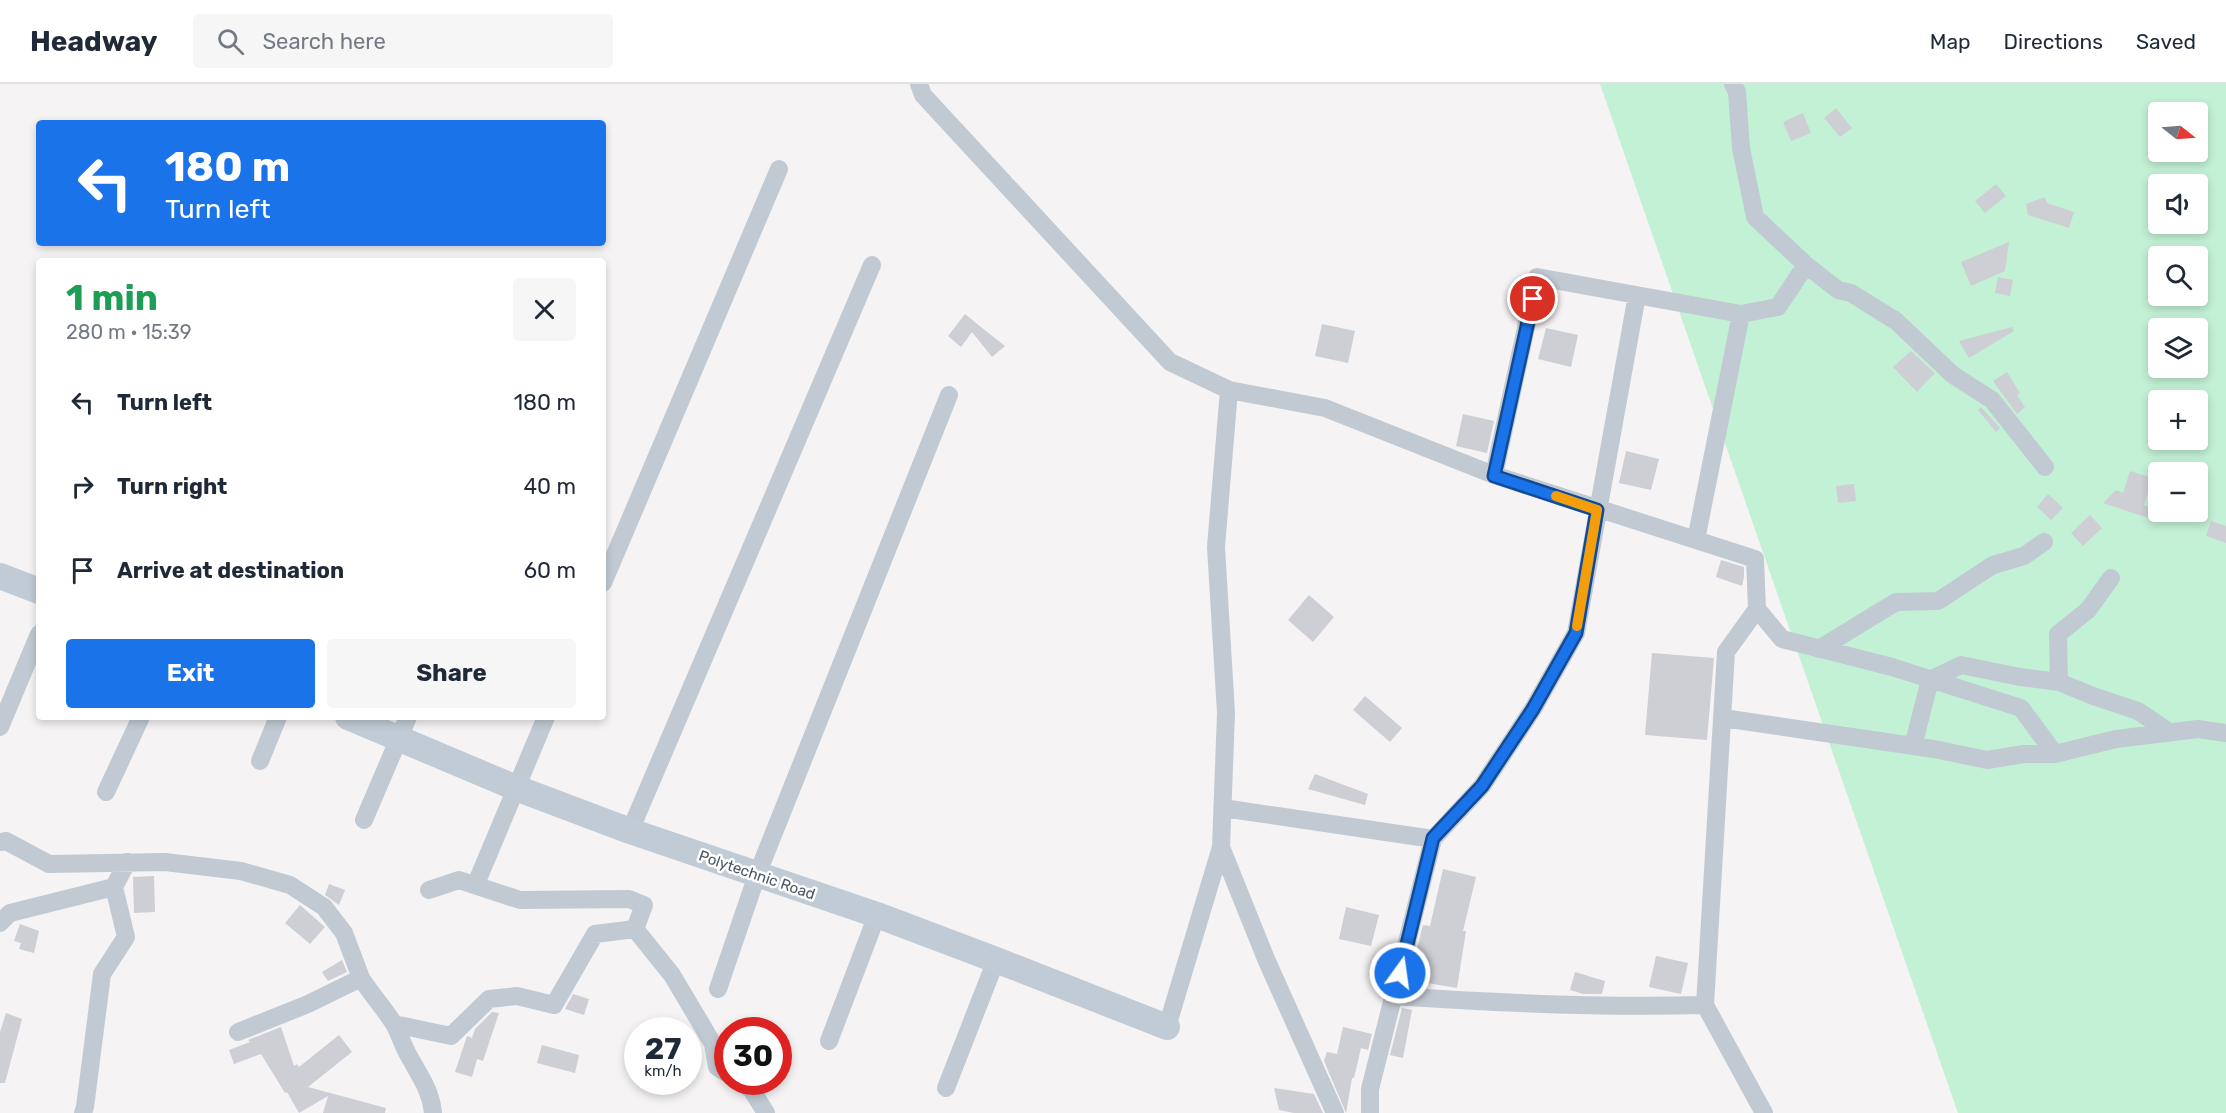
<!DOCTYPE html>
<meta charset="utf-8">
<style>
body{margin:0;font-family:Rubik,sans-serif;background:#f6f6f7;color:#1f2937;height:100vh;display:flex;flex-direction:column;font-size:22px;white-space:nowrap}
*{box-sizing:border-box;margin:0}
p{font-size:20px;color:#747a83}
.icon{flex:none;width:33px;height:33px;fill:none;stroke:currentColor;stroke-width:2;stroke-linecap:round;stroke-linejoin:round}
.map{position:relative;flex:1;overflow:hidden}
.panel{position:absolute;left:36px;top:174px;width:570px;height:462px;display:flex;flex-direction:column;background:#fff;border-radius:6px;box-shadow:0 3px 9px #0003}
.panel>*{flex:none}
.banner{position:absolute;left:36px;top:36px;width:570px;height:126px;border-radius:6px;box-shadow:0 3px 9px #0003;background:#1a73e8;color:#fff;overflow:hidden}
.needle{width:39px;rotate:107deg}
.tools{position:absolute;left:2148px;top:18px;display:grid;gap:12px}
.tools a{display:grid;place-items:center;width:60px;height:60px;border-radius:6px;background:#fff;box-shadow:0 3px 9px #0003;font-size:30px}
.speed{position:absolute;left:624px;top:933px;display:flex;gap:12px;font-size:30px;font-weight:700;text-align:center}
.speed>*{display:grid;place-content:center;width:78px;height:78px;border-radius:50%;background:#fff;box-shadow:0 3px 9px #0003;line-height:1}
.speed small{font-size:15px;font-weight:400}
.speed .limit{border:9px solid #d22;background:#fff;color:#111}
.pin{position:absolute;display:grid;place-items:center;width:51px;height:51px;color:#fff;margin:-26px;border:3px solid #fff;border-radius:50%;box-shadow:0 2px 6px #0007}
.me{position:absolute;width:66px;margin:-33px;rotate:14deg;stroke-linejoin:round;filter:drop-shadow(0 0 4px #0008)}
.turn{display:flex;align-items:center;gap:21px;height:126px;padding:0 30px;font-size:27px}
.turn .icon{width:78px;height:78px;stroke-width:2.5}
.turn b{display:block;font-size:42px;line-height:51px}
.round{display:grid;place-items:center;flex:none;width:63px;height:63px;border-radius:6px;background:#f6f6f7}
.head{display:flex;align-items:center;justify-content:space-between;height:102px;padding:0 30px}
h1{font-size:36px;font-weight:700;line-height:45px;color:#1e9e55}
.button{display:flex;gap:12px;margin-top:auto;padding:12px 30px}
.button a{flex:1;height:69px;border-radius:6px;background:#1a73e8;color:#fff;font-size:24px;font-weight:700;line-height:69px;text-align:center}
.button a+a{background:#f6f6f7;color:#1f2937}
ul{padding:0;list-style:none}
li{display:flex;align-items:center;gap:18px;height:84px;padding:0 30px}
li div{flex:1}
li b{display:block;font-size:22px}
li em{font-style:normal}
header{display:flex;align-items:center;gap:36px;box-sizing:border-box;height:84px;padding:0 30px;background:#fff;border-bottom:2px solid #e0e1e3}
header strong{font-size:28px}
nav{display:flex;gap:33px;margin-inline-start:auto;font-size:21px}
.search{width:420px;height:54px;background:#f6f6f7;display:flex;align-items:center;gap:15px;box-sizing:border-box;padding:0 21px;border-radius:6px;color:#747a83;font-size:22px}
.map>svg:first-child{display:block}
.green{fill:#c3f1d5;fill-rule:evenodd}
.building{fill:#cdcfd5}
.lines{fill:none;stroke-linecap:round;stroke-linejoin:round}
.street{stroke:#c1cad2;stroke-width:18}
.secondary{stroke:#c1cbd6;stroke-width:26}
.route-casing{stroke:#114b97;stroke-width:15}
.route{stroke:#1a73e8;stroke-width:10}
.slow{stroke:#f59e0b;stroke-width:10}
.labels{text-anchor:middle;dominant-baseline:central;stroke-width:5;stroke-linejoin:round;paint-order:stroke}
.street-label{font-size:15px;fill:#4a5661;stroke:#fff}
</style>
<header>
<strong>Headway</strong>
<div class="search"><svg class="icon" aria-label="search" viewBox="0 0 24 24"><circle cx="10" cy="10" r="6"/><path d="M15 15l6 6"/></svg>Search here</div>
<nav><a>Map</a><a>Directions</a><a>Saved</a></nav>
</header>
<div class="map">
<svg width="2226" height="1029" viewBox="0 0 2226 1029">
<rect width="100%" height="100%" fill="#f5f3f3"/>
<path class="green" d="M 1600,0 L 2226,0 L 2226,1029 L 1958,1029 ZM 2158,28 L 2198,28 L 2198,68 L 2158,68 ZM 2158,100 L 2198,100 L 2198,140 L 2158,140 ZM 2158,172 L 2198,172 L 2198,212 L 2158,212 ZM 2158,244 L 2198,244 L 2198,284 L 2158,284 ZM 2158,316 L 2198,316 L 2198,356 L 2158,356 ZM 2158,388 L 2198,388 L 2198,428 L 2158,428 Z"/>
<path class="building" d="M 1836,24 L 1852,44 L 1840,53 L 1824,34 Z
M 1803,29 L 1811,49 L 1791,57 L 1783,38 Z
M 1996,100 L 2006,112 L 1985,129 L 1975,117 Z
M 2045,113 L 2047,119 L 2074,128 L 2069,144 L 2028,131 L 2026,120 Z
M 2009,158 L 2005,187 L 1971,202 L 1961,178 Z
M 1998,193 L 2013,196 L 2010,212 L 1995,209 Z
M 965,230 L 976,239 L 1005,262 L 992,273 L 972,248 L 961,263 L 948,252 Z
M 1322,240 L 1355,247 L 1348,279 L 1315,272 Z
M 2012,243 L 2014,247 L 1969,274 L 1959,257 Z
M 1546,244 L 1578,251 L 1571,283 L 1538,275 Z
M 1911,267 L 1935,289 L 1917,308 L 1893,283 Z
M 2007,288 L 2020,309 L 2017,311 L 2025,323 L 2017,330 L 1993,297 Z
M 1981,323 L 2000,344 L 1996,348 L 1978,326 Z
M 1463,330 L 1494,337 L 1487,369 L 1456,362 Z
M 1626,367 L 1659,375 L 1651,406 L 1619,399 Z
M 2130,387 L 2153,394 L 2144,421 L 2158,429 L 2154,436 L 2103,419 L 2116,406 L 2123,409 Z
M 1854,400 L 1856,417 L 1838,419 L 1836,402 Z
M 2048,410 L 2063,424 L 2051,436 L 2037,423 Z
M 2090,431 L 2102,444 L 2083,462 L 2071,449 Z
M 2211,437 L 2226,442 L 2226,459 L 2206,452 Z
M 1721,476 L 1744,483 L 1744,493 L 1742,502 L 1716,493 Z
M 1309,511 L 1334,533 L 1313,558 L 1288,536 Z
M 1652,569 L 1714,574 L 1707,656 L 1645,651 Z
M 1365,612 L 1402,644 L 1390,658 L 1353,626 Z
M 1315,690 L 1368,710 L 1365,721 L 1308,705 Z
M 1443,785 L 1476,793 L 1463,847 L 1466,847 L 1457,904 L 1409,896 L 1423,841 L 1430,842 Z
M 154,792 L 155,828 L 134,829 L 133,793 Z
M 329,800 L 345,806 L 339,821 L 325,811 Z
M 300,821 L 325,843 L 310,860 L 285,839 Z
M 1346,823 L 1379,831 L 1371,862 L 1339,855 Z
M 20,840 L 39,847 L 34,869 L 19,865 L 21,859 L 14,857 Z
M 1656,872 L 1688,879 L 1681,910 L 1649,903 Z
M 342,876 L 347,888 L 328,897 L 322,888 Z
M 1575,888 L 1605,897 L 1602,910 L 1583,910 L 1570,906 Z
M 573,910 L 589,915 L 584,931 L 565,925 Z
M 1402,924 L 1412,926 L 1403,974 L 1390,971 Z
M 492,928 L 499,929 L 483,977 L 477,975 L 472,993 L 455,988 L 467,952 L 472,954 L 475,945 Z
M 6,929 L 22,935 L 5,999 L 0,999 L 0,948 Z
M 281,943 L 294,982 L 297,980 L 299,983 L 339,951 L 352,968 L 308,1003 L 386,1024 L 385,1029 L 323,1029 L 328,1012 L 299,1029 L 287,1008 L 285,1009 L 261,970 L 234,980 L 229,966 L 250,958 L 248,956 Z
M 1343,943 L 1372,950 L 1368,966 L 1361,964 L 1354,994 L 1352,994 L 1346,1029 L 1324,977 L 1327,968 L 1337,970 Z
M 542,961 L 579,971 L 575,989 L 537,979 Z
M 1274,1004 L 1314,1010 L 1323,1029 L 1294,1029 L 1279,1026 Z"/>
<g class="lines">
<path class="street" d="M 919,0 L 923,11 L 1170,278 L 1229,306 L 1325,324 L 1494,391 L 1755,475 L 1757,525 L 1782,555 L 1892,583 L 2021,624 L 2055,670 L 2116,655 L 2198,645 L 2226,649
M 1806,181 L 1838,206 L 1851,209 L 1896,237 L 1953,291 L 1992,316 L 2045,383
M 1229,306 L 1216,463 L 1226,629 L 1221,763 L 1266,875 L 1335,1029
M 1494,391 L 1537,193 L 1741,230
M 1696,456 L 1741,230 L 1778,223 L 1806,181 L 1755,133 L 1741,64 L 1737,8 L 1733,0
M 603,499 L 779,85
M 1757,525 L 1726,568 L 1705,921 L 1764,1029
M 1819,565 L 1896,518 L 1938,517 L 1993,481 L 2024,472 L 2044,458
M 2059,598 L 2058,550 L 2088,526 L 2111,494
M 1723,634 L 1934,665 L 1987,676 L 2024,670 L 2055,670
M 0,643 L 39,550
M 1913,662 L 1930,596 L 1961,581 L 2020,593 L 2059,598 L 2093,612 L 2138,627 L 2169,648
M 260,677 L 278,633
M 106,708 L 141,633
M 1223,724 L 1433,755 L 1370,1005 L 1370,1029
M 364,736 L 408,633
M 630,747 L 872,181
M 1433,755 L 1482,702 L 1533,625 L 1576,549 L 1637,211
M 0,758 L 6,757 L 49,780 L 165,778 L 241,787 L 290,801 L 324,823 L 344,849 L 361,894
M 478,795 L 546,633
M 429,806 L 459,796 L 520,816 L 629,815 L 644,821 L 635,845
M 0,839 L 10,829 L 114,803
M 718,905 L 757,791 L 949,311
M 1394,912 C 1497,919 1602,924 1705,921
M 394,940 L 451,952 L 489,915 L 517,912 L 554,921 L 595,850 L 635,845 L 672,891 L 713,960 L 717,983 L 728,990
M 1167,943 L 1221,763
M 238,948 L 308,920 L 361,894 C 371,910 384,924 394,940 C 400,950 403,963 410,974 C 420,992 431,1007 433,1029
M 829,957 L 877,831
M 739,998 L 751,1005 L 766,1029
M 946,1004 L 996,876
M 83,1029 L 85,1023 L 102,890 L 126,853 L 114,803 L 127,778"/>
<path class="secondary" d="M 0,492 L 39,507
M 348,633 L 516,704 L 630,747 L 877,831 L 996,876 L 1167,943"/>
</g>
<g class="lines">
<g class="route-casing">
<path id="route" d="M 1400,889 L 1433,754 L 1482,702 L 1533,625 L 1576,549 L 1597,426 L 1494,392 L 1533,215"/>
</g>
<use href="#route" class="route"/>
<path class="slow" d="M 1556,412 L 1597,426 L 1577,542"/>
</g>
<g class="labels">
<g class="street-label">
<text transform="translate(757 791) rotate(19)">Polytechnic Road</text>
</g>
</g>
</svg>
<div class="tools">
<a><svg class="needle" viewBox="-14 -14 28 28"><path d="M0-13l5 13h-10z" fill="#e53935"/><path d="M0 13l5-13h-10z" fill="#747a83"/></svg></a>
<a><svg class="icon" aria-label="sound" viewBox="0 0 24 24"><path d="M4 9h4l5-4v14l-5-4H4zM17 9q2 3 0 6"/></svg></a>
<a><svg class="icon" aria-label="search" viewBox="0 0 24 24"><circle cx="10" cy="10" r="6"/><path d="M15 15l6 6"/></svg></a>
<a><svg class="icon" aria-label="layers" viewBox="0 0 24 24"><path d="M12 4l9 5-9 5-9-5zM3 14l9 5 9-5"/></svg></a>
<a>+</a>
<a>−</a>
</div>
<div class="speed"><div>27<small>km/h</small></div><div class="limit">30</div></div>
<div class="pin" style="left:1533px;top:215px;background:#d93025"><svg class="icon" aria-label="arrive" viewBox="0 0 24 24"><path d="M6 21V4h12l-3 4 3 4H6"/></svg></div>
<svg class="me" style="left:1400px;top:889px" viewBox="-20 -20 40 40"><circle r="17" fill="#1a73e8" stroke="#fff" stroke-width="3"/><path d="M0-11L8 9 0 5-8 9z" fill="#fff"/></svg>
<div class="banner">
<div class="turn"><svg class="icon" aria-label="left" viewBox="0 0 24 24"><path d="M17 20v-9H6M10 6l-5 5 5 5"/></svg><div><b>180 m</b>Turn left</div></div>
</div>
<section class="panel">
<div class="head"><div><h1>1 min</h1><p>280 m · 15:39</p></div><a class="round"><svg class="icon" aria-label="close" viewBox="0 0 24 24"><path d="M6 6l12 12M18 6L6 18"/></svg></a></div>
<ul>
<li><svg class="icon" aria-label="left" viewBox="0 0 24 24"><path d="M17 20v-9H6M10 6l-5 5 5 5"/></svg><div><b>Turn left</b></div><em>180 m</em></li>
<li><svg class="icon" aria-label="right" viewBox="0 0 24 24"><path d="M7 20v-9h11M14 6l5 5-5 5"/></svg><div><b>Turn right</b></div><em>40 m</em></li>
<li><svg class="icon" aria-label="arrive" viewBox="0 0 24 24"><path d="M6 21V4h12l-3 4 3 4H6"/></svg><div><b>Arrive at destination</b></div><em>60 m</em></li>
</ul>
<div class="button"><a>Exit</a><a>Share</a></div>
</section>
</div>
